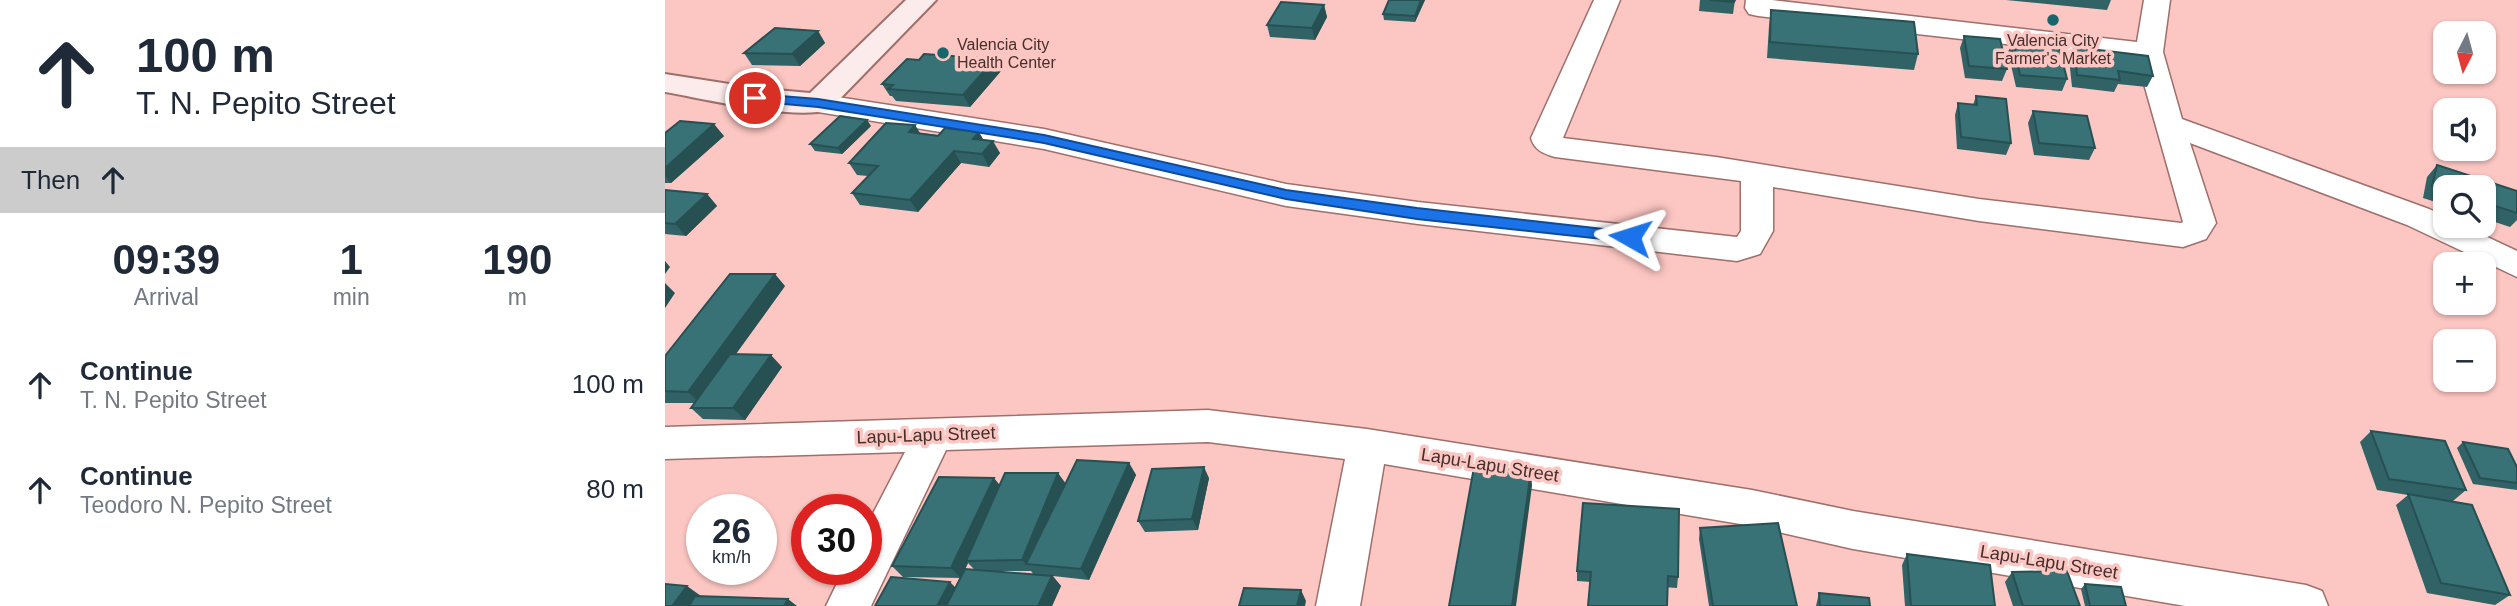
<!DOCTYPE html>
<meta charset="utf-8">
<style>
body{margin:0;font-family:Arial,sans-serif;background:#f2f2f3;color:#1f2937;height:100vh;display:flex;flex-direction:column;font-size:26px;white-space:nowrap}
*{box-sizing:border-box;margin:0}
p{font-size:23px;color:#747a83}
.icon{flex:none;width:38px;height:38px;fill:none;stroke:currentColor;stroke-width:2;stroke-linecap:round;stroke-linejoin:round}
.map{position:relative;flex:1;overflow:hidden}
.drawer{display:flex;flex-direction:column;background:#fff;width:665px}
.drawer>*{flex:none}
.hud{background:#fff;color:#1f2937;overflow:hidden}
.needle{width:46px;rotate:186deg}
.tools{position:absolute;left:1768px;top:21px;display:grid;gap:14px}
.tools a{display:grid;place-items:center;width:63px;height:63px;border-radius:14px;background:#fff;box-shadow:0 2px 5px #0004;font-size:35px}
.speed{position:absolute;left:21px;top:494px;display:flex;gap:14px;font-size:35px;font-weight:700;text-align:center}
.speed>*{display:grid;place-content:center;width:91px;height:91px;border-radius:50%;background:#fff;box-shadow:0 2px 5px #0004;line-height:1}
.speed small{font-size:18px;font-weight:400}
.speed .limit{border:10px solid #d22;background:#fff;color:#111}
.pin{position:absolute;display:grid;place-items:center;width:60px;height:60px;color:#fff;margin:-30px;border:4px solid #fff;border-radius:50%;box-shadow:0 2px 7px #0007}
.me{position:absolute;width:77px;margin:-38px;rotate:276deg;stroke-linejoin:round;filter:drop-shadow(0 0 5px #0008)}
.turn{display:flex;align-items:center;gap:24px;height:147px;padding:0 21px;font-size:32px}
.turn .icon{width:91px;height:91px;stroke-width:2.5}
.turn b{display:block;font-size:49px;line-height:60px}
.then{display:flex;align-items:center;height:66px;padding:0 21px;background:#0003;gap:14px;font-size:26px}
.eta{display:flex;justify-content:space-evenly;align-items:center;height:119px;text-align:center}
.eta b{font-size:42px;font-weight:700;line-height:49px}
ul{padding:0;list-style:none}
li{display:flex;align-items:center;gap:21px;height:105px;padding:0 21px}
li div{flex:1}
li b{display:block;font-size:26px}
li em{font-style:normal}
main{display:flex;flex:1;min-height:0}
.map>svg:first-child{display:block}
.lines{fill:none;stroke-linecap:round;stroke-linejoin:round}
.street-casing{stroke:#9e6f6b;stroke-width:3}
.secondary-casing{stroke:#9e6f6b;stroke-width:4}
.street{fill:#fff;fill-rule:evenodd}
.secondary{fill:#fbebea;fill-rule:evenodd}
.wall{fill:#306266;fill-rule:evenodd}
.shaded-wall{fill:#275053}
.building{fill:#387277;stroke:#275053;stroke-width:2}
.route{fill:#1a73e8;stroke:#114b97;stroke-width:2}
.poi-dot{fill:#18666d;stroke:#fcc6c2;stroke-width:2.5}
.labels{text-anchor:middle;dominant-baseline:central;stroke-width:7;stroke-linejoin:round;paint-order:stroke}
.far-poi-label{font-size:16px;fill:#442f2d;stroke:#fcc6c2}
.street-label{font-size:18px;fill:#442f2d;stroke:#fcc6c2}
</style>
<main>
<section class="drawer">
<div class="hud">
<div class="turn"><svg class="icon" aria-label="ahead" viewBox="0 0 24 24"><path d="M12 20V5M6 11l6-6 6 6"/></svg><div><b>100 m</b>T. N. Pepito Street</div></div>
<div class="then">Then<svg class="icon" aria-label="ahead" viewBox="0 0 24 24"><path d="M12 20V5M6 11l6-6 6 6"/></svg></div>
</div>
<div class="eta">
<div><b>09:39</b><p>Arrival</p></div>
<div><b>1</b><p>min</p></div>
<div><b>190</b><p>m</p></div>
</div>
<ul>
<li><svg class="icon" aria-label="ahead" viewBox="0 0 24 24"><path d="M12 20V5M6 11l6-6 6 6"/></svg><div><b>Continue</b><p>T. N. Pepito Street</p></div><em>100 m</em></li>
<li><svg class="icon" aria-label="ahead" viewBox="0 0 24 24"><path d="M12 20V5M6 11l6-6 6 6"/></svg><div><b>Continue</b><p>Teodoro N. Pepito Street</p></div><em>80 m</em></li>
</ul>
</section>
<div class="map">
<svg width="1852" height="606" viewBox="0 0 1852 606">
<rect width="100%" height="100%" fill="#fcc6c2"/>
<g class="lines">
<g class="street-casing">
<path id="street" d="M 929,0 L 955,0 L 898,138 L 1051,157 L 1314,199 L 1516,223 L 1518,222 L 1472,59 L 1093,16 L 1084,14 L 1080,8 L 1081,0 L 1107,0 L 1472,42 L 1479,0 L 1505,0 L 1498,52 L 1517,119 L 1764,209 L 1780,216 L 1780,226 L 1799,226 L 1852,251 L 1852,277 L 1742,225 L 1525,143 L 1551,223 L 1541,239 L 1518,247 L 1314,221 L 1108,187 L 1108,231 L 1095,254 L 1072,261 L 753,224 L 621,206 L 379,149 L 153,112 L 143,109 L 139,103 L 143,97 L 153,94 L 379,129 L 621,184 L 753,202 L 1072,237 L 1076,231 L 1076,181 L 890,157 C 879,154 869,150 866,138 Z
M 543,410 L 702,429 L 1087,490 L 1188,511 L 1641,585 L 1657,591 L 1663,606 L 1520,606 L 1188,549 L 1087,526 L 719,464 L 695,606 L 651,606 L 680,459 L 543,442 L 281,450 L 206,606 L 161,606 L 179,569 L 201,569 L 201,527 L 240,452 L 0,459 L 0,427 Z"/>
</g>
<g class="secondary-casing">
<path id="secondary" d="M 241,0 L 271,0 L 164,110 C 126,120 41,99 0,92 L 0,74 L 90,88 L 145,93 Z"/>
</g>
<use href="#street" class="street"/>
<use href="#secondary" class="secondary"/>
</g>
<path class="wall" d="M 724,0 L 760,0 L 750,22 L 719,20 L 718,14 Z
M 1035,0 L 1070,0 L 1068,14 L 1034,11 Z
M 1341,0 L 1446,0 L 1442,10 Z
M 659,5 L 662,17 L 650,40 L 605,37 L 602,25 Z
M 1106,10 L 1253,54 L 1249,70 L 1102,58 L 1104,26 Z
M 153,31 L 160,43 L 135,66 L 87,65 L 79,53 Z
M 1299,36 L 1342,69 L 1337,81 L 1300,78 L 1295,48 Z
M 1348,41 L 1402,79 L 1397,91 L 1351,87 L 1343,52 Z
M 1409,47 L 1488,76 L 1482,87 L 1453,84 L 1449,92 L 1407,87 L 1404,59 Z
M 336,71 L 305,107 L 231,101 L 227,96 L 225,96 L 217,84 Z
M 1311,96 L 1346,143 L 1341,155 L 1292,149 L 1290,115 L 1293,103 L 1308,105 Z
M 1368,111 L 1430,148 L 1424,160 L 1369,155 L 1363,123 Z
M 250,125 L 255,133 L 318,140 L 335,153 L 324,167 L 296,163 L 253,212 L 195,205 L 187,193 L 203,176 L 192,175 L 184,163 Z
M 206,126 L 177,154 L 150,151 L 145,144 Z
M 0,133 L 59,136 L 6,183 L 0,183 Z
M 1772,165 L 1852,191 L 1852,220 L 1845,227 L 1818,218 L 1818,187 L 1780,187 L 1780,205 L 1758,198 L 1762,177 Z
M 0,190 L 42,194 L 52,206 L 21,236 L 0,234 Z
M 120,286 L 71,354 L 117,367 L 80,420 L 38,419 L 26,408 L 29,403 L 0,403 L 0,356 Z
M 1706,431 L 1801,490 L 1788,501 L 1845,595 L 1830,605 L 1762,593 L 1731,505 L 1743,495 L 1712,490 L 1695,442 Z
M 1798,442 L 1852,467 L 1852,490 L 1808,484 L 1792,448 Z
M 464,463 L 471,475 L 424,580 L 388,576 L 396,586 L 387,606 L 210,606 L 291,588 L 296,578 L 238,577 L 227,566 L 335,486 L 400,484 ZM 303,563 L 310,570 L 298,573 ZM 324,571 L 366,571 L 369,575 Z
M 544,478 L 533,530 L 480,532 L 473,521 Z
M 1035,528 L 1132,606 L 1044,606 L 1034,539 Z
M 1242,554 L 1330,606 L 1240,606 L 1237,565 Z
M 912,571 L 1013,577 L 1012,588 L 912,581 Z
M 1347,572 L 1415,606 L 1348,606 L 1340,582 Z
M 1420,584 L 1461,606 L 1420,606 L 1416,589 Z
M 1154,593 L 1205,606 L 1151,606 Z"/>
<path class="shaded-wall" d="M 756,0 L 760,0 L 750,22 L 750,16 Z
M 659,5 L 662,17 L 650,40 L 647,28 Z
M 153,31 L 160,43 L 135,66 L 127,54 Z
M 330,59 L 336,71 L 305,107 L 298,95 Z
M 202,120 L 206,126 L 177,154 L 173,148 Z
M 49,124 L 59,136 L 6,183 L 0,176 L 0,168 Z
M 250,125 L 257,137 L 244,132 Z
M 314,132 L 321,144 L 308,139 Z
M 328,141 L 335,153 L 324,167 L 317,154 Z
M 289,151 L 296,163 L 253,212 L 245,200 Z
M 42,194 L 52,206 L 21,236 L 10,224 Z
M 0,261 L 5,267 L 0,274 Z
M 110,274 L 120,286 L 35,403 L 23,392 Z
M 0,283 L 10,293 L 0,308 Z
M 106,355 L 117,367 L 80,420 L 68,408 Z
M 464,463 L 471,475 L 424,580 L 416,569 Z
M 539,467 L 544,478 L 533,530 L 527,519 Z
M 866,471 L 867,486 L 851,606 L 847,606 Z
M 393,473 L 401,484 L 361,564 L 357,560 Z
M 329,478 L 338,489 L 301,561 L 303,563 L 296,578 L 286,568 Z
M 387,576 L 396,586 L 387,606 L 373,606 Z
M 285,582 L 295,592 L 288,606 L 272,606 Z
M 22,586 L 36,596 L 29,606 L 7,606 Z
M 636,590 L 641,601 L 640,606 L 632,606 Z
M 123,599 L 132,606 L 119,606 Z"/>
<path class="building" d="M 724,0 L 756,0 L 750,16 L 718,14 Z
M 1045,0 L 1070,0 L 1069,2 Z
M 616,2 L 659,5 L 647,28 L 602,25 Z
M 1106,10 L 1249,22 L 1253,54 L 1105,42 Z
M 110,28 L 153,31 L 127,54 L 79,53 Z
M 1299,36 L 1335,39 L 1342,69 L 1304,66 Z
M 1348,41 L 1393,44 L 1402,79 L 1355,75 Z
M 1409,47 L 1483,56 L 1488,76 L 1453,71 L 1455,80 L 1412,75 Z
M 259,54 L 330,59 L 298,95 L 223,89 L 228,85 L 217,84 L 242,59 L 254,60 Z
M 1311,96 L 1341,99 L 1346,143 L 1296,137 L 1293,103 L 1312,105 Z
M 1368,111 L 1422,116 L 1430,148 L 1374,143 Z
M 175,116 L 202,120 L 173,148 L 145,144 Z
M 15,121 L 49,124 L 0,168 L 0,133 Z
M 221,123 L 250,125 L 244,132 L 273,136 L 280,128 L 314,132 L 308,139 L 328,141 L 317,154 L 289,151 L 245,200 L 187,193 L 213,166 L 184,163 Z
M 1772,165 L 1852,191 L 1852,213 L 1818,202 L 1818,187 L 1780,187 L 1780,190 L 1767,186 Z
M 0,190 L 42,194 L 10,224 L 0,223 Z
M 65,274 L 110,274 L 23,392 L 0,391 L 0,356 Z
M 65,354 L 106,355 L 68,408 L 26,408 Z
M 1706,431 L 1780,441 L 1801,490 L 1724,479 Z
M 1798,442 L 1843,449 L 1852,467 L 1852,483 L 1815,478 Z
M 412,460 L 464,463 L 416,569 L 361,564 Z
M 539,467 L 527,519 L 473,521 L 487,469 Z
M 809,467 L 866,471 L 847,606 L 784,606 Z
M 340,473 L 393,473 L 357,560 L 301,561 Z
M 274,477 L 329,478 L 286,568 L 227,566 Z
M 1743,494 L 1807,505 L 1845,595 L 1776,583 Z
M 918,503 L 1014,509 L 1013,577 L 1003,576 L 1002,606 L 923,606 L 926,572 L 912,571 Z
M 1113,523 L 1132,606 L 1048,606 L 1035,528 Z
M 1242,554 L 1325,565 L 1330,606 L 1246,606 Z
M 300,569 L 387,576 L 373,606 L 281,606 Z
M 1402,571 L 1415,606 L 1358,606 L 1347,572 Z
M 226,577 L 285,582 L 272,606 L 210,606 Z
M 0,584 L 22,586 L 7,606 L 0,606 Z
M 1420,584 L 1456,587 L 1461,606 L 1425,606 Z
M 579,588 L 636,590 L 632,606 L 574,606 Z
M 1154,593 L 1204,598 L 1205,606 L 1155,606 Z
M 30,596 L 123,599 L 119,606 L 24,606 Z"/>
<path class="route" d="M 90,94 L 153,99 L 379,135 L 621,190 L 752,208 L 965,232 L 973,237 L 965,242 L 752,219 L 621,199 L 379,143 L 153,107 L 85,101 L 85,95 Z"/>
<g class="poi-dot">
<circle cx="1388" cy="20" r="7"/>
<circle cx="278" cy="53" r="7"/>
</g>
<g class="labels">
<g class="far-poi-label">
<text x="1388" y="40">Valencia City<tspan x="1388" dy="18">Farmer's Market</tspan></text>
<text x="292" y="44" text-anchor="start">Valencia City<tspan x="292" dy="18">Health Center</tspan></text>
</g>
<g class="street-label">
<text transform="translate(261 435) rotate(-2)">Lapu-Lapu Street</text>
<text transform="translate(825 465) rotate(9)">Lapu-Lapu Street</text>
<text transform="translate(1384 562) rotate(9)">Lapu-Lapu Street</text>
</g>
</g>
</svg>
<div class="tools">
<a><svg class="needle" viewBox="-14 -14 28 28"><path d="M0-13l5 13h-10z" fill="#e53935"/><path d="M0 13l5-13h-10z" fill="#747a83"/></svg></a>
<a><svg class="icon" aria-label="sound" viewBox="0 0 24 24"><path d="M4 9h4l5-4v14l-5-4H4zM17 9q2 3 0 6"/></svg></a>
<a><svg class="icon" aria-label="search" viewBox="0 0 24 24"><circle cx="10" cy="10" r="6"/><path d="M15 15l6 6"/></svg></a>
<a>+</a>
<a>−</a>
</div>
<div class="speed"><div>26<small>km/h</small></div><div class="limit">30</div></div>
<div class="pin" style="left:90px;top:98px;background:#d93025"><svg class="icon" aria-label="arrive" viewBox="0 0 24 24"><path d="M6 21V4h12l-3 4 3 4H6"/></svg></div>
<svg class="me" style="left:965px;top:237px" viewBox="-20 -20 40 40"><path d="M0-17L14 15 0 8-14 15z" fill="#1a73e8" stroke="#fff" stroke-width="4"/></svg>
</div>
</main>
